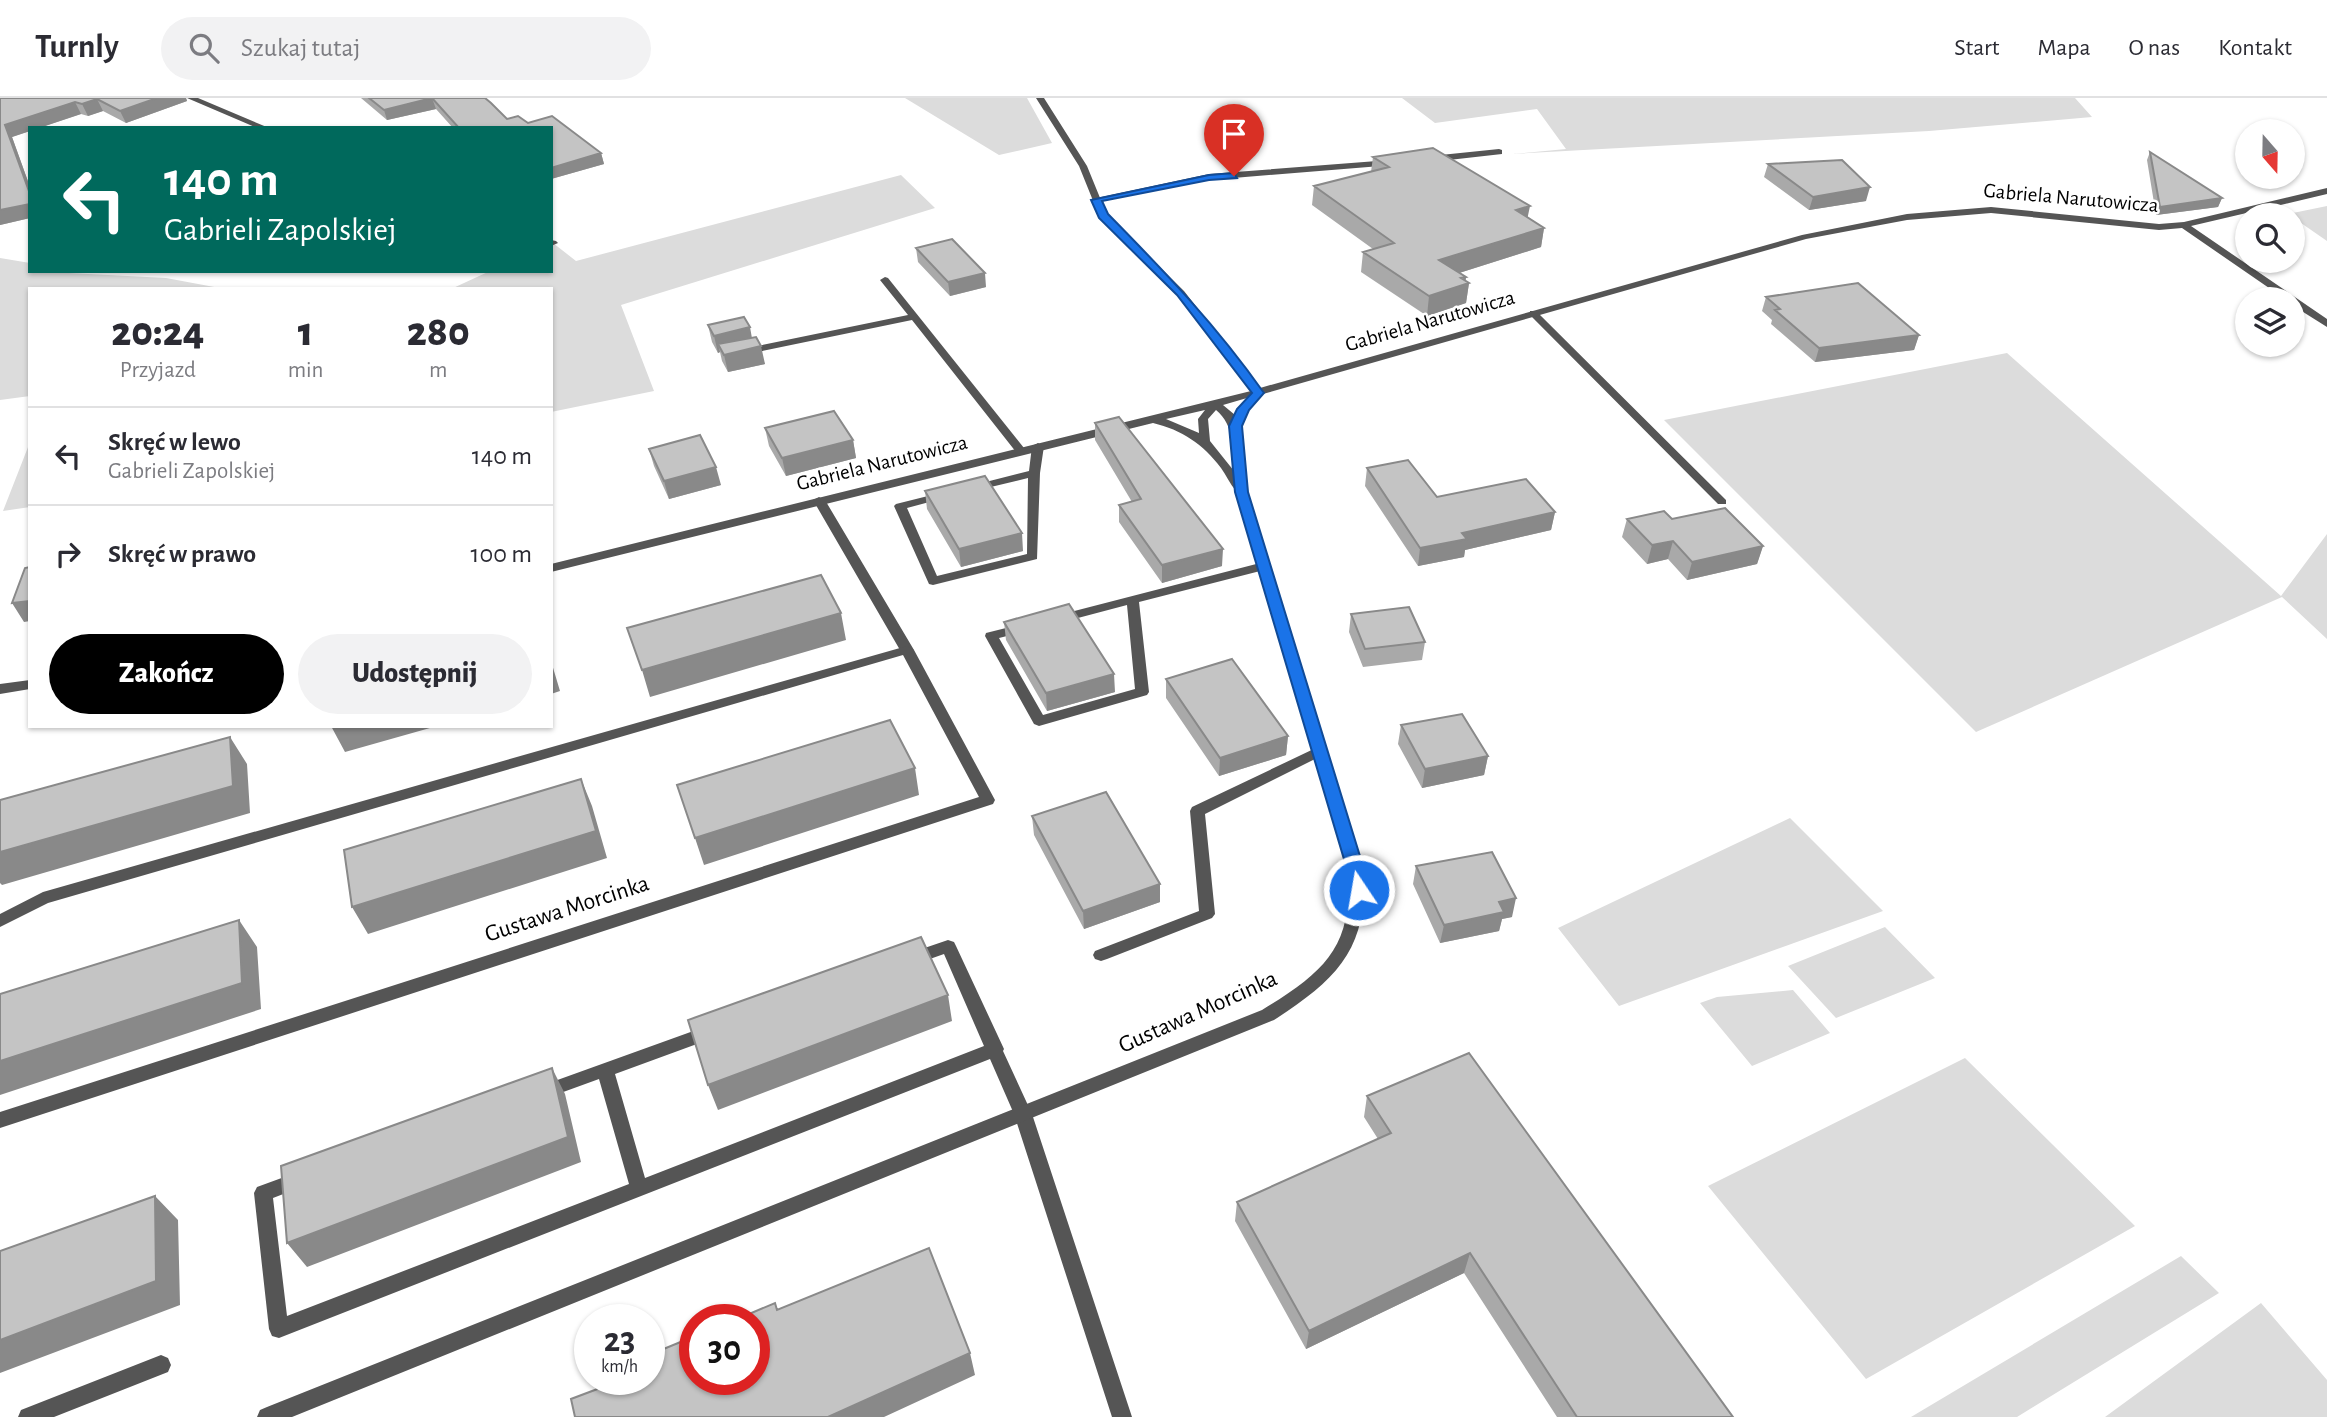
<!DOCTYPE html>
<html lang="pl">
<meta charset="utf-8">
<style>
body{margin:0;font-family:"Alegreya Sans",sans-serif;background:#f2f2f3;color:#2b2b33;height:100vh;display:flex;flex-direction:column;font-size:26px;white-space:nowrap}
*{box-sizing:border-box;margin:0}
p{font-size:23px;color:#7c7c81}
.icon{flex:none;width:38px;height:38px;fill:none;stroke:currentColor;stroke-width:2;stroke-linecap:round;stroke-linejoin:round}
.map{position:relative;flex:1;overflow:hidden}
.side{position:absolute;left:28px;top:189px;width:525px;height:441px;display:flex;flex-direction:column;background:#fff;border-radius:0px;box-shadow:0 2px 5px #0004}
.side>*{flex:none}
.banner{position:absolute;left:28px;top:28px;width:525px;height:147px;border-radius:0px;box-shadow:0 2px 5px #0004;background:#00695c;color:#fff;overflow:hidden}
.needle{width:46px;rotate:160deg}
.buttons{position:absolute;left:2235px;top:21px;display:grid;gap:14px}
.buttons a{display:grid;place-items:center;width:70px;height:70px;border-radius:50%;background:#fff;box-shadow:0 2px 5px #0004;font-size:35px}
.speed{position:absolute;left:574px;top:1206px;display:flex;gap:14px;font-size:35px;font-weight:700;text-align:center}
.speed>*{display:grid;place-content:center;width:91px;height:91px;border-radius:50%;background:#fff;box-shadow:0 2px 5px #0004;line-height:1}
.speed small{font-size:18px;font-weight:400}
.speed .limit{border:10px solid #d22;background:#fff;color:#111}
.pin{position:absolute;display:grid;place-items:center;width:60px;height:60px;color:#fff;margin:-72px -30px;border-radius:50% 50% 50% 0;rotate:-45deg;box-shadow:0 0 7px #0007}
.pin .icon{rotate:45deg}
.me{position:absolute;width:77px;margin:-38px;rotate:348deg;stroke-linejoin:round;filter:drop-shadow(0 0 5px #0008)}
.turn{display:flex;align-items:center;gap:24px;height:147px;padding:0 21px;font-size:32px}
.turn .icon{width:91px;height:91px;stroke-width:2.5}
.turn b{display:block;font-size:49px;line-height:60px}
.eta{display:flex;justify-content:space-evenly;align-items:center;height:119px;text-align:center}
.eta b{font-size:42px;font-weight:800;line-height:49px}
.cta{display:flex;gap:14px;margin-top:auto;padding:14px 21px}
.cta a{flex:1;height:80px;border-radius:42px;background:#000;color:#fff;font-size:28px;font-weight:800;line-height:80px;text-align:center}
.cta a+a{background:#f2f2f3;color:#2b2b33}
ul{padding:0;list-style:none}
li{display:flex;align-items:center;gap:21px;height:98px;padding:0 21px;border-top:2px solid #e1e1e2}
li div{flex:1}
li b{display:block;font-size:26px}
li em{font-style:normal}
header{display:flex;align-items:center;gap:42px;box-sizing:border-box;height:98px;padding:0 35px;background:#fff;border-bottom:2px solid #e1e1e2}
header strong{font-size:33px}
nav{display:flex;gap:38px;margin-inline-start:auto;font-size:24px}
.search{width:490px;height:63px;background:#f2f2f3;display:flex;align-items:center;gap:18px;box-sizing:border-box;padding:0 24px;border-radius:38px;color:#7c7c81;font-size:26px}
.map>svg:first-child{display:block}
.green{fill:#dcdcdc}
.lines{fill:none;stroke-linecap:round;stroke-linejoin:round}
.service{fill:#555;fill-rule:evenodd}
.minor{fill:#555;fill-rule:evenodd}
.wall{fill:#a9a9a9}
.shaded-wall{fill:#898989}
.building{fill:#c4c4c4;stroke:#898989;stroke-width:2}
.route{fill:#1a73e8;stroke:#114b97;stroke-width:2}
.labels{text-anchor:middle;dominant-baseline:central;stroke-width:5;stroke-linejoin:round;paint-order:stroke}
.far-street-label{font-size:21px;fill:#000;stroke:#fff}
.street-label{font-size:24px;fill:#000;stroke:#fff}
</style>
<header>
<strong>Turnly</strong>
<div class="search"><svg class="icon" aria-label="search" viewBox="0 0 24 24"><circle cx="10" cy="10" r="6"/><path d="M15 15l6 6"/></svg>Szukaj tutaj</div>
<nav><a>Start</a><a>Mapa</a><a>O nas</a><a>Kontakt</a></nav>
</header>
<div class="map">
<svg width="2327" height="1319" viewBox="0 0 2327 1319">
<rect width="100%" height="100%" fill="#fff"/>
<path class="green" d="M 905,0 L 1027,0 L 1052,45 L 999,57 Z
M 1402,0 L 2075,0 L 2092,19 L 1929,33 L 1512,56 L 1566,51 L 1537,11 L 1435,25 Z
M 901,77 L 935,110 L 621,207 L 654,293 L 551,314 L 551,191 L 451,191 L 490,173 L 551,173 L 553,145 L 576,163 Z
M 2327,108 L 2327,143 L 2288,116 Z
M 0,160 L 30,165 L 30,173 L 166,180 L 225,191 L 30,191 L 30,298 L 0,302 Z
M 2007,255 L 2281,498 L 2327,436 L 2327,541 L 2282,499 L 1976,634 L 1664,322 Z
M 30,344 L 30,409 L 3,413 Z
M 1790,720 L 1883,813 L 1619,908 L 1558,830 Z
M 1885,829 L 1935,880 L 1836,920 L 1788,868 Z
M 1793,892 L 1830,935 L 1752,968 L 1700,905 L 1717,899 Z
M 1965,960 L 2135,1128 L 1866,1281 L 1708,1088 Z
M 2181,1158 L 2219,1195 L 2017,1319 L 1911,1319 Z
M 2261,1205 L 2327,1282 L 2327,1319 L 2105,1319 Z"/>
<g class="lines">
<path class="service" d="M 1499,51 L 1502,52 L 1502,56 L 1431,64 L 1427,61 L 1431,58 Z
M 1390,62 L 1393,63 L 1393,67 L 1209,82 L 1096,104 L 1092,101 L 1209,76 Z
M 885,179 L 888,180 L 1024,350 L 1024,354 L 1016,354 L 912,222 L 743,257 L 738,254 L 743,251 L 908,217 L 880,182 Z
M 1530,213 L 1536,213 L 1726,402 L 1726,406 L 1718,406 L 1530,217 Z
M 1038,345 L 1044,348 L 1040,375 L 1037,461 L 933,487 L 929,486 L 894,408 L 896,406 L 944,394 L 950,397 L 948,399 L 907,410 L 937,478 L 1027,456 L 1028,380 L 974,393 L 968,390 L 970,388 L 1029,373 L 1032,348 Z
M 819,399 L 825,402 L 914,552 L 912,555 L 907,556 L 900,552 L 813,402 Z
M 1264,464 L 1268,465 L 1270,468 L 1268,471 L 1139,504 L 1149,594 L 1147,597 L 1039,628 L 1034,626 L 985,538 L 986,535 L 1022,526 L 1027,527 L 1028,530 L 1027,533 L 999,540 L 1043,617 L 1135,591 L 1127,507 L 1059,525 L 1053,521 L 1055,518 Z
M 1320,648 L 1327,653 L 1325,656 L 1205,716 L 1215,816 L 1212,820 L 1107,861 L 1101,863 L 1095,861 L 1093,857 L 1095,853 L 1199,813 L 1190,713 L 1192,709 Z
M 948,842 L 954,844 L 956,848 L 1004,951 L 1003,953 L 1032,1016 L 1132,1319 L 1112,1319 L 1014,1016 L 990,961 L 279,1240 L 272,1238 L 269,1231 L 254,1095 L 257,1089 L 298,1074 L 304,1076 L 307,1082 L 304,1088 L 273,1100 L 287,1218 L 629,1086 L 599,981 L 544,1001 L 538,999 L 535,994 L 538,989 L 710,927 L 716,929 L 718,934 L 716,939 L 615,976 L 645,1080 L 984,948 L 944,856 L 910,868 L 904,867 L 902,862 L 904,857 Z
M 161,1257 L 168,1260 L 171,1267 L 168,1274 L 54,1319 L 18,1319 L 21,1312 Z"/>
<path class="minor" d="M 187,0 L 198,0 L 269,30 L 257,30 Z
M 1036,0 L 1044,0 L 1087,68 L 1107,117 L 1184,193 L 1260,290 L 1802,137 L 1907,116 L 1991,109 L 2159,126 L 2184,124 L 2327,90 L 2327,96 L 2191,128 L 2327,221 L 2327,229 L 2292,207 L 2292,201 L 2285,201 L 2182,130 L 2159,132 L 1991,115 L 1907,122 L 1806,141 L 1263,296 L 1248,312 L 1240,328 L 1248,394 L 1363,768 C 1370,849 1338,881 1274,922 L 292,1319 L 257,1319 L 260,1312 L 267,1309 L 1262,912 C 1326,873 1355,847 1347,768 L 1236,393 C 1230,386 1226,377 1221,370 C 1203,346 1182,332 1153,325 L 551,474 L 551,466 L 1251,293 L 1178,197 L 1100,120 L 1079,68 ZM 1247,300 L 1235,317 L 1223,307 ZM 1205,312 L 1198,321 L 1199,335 L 1166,321 ZM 1216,312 C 1235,328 1232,350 1234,373 L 1210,343 L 1208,321 Z
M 551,142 L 556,143 L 558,145 L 551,148 Z
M 907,548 L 914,552 L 995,702 L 993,706 L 0,1030 L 0,1014 L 979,699 L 903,557 L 48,805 L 0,829 L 0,816 L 43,794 Z
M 30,582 L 30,591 L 0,596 L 0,586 Z"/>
</g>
<path class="wall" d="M 0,0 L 186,0 L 187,3 L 126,25 L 103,13 L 88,18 L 81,16 L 39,30 L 30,30 L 30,33 L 12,39 L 30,89 L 30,120 L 0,127 Z
M 361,0 L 485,0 L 491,5 L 507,21 L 518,18 L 528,25 L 552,18 L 601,55 L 604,66 L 551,81 L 551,30 L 453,30 L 436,11 L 387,22 Z
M 2150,54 L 2222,100 L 2218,109 L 2156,117 L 2147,62 Z
M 1373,59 L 1528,119 L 1544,130 L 1541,149 L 1459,175 L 1466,179 L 1465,183 L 1469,185 L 1466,205 L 1427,218 L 1361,174 L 1363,154 L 1373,151 L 1312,107 L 1314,88 L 1371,74 Z
M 1768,66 L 1866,103 L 1809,112 L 1764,79 Z
M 916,150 L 986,189 L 950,198 L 918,164 Z
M 1766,199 L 1919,237 L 1914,252 L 1815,264 L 1771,226 L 1772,222 L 1762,213 Z
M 708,227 L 752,240 L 765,266 L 728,274 L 722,263 L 720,254 L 718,255 L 712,244 Z
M 1095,325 L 1222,468 L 1162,485 L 1119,424 L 1119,407 L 1132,404 L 1095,342 Z
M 765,330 L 853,342 L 856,360 L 786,378 L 769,348 Z
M 649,351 L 721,387 L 669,401 L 654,368 Z
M 1367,370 L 1437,399 L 1555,414 L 1551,432 L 1465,452 L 1464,459 L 1418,468 L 1365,388 Z
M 925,393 L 1023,453 L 961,469 L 927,411 Z
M 1627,421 L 1672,421 L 1763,448 L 1757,466 L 1687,482 L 1668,461 L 1647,466 L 1622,439 Z
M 1351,516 L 1425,544 L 1422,562 L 1363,569 L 1349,534 Z
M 1004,524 L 1115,594 L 1047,613 L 1006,542 Z
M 1166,581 L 1288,638 L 1286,657 L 1219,678 L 1166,600 Z
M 1401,627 L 1488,658 L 1484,677 L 1422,690 L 1398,646 Z
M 1032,718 L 1160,804 L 1084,831 L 1034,737 Z
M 1416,768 L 1512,819 L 1502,821 L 1499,833 L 1440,845 L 1413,786 Z
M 1367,998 L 1733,1319 L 1557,1319 L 1464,1175 L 1306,1251 L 1235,1123 L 1237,1104 L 1378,1041 L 1364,1019 Z"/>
<path class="shaded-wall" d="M 157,0 L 186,0 L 187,3 L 126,25 L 120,13 Z
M 432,0 L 436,11 L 387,22 L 384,12 Z
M 97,1 L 103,13 L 88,18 L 82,6 Z
M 75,4 L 81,16 L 39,30 L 30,30 L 30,33 L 12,39 L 30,89 L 30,96 L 5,27 Z
M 601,55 L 604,66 L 551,81 L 551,70 Z
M 1870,89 L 1866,103 L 1809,112 L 1813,99 Z
M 2222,100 L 2218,109 L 2156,117 L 2160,109 Z
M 30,106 L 30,120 L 0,127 L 0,112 Z
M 1530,108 L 1526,127 L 1516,112 Z
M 1544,130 L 1541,149 L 1437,182 L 1439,162 Z
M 985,175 L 986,189 L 950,198 L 948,184 Z
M 1466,179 L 1465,187 L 1469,185 L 1466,205 L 1427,218 L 1429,198 Z
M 750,229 L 753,246 L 718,246 L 720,254 L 718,255 L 714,238 Z
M 1919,237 L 1914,252 L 1815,264 L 1819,250 Z
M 761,248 L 765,266 L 728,274 L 724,257 Z
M 853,342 L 856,360 L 786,378 L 782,360 Z
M 716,369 L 721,387 L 669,401 L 664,383 Z
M 1555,414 L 1551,432 L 1465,452 L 1464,459 L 1418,468 L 1420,450 L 1462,435 Z
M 1022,435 L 1023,453 L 961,469 L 959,451 Z
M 1673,443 L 1668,461 L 1647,466 L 1652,447 Z
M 1763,448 L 1757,466 L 1687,482 L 1692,464 Z
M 1223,451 L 1222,468 L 1162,485 L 1162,467 Z
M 30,503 L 30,523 L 24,524 L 12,505 Z
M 841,515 L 846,542 L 650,599 L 642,572 Z
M 551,563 L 560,593 L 551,596 Z
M 1114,576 L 1115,594 L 1047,613 L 1046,595 Z
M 331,628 L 437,628 L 345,654 Z
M 1288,638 L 1286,657 L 1219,678 L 1220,660 Z
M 230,639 L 247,666 L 250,715 L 2,787 L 0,785 L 0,754 Z
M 1488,658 L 1484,677 L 1422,690 L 1425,671 Z
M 915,670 L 919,697 L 704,767 L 695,740 Z
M 581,681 L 592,708 L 607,760 L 368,836 L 352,809 Z
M 1160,786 L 1160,804 L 1084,831 L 1083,813 Z
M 1516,800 L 1512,819 L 1502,821 L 1499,833 L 1440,845 L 1444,827 L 1499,804 Z
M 239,822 L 257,849 L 261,911 L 0,997 L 0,963 Z
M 948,897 L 952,923 L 718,1012 L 708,987 Z
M 552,970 L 565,996 L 581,1064 L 307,1169 L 287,1145 Z
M 155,1098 L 178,1122 L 180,1207 L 0,1275 L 0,1242 Z
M 1470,1155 L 1464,1175 L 1306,1251 L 1309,1233 Z
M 970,1255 L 975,1277 L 884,1319 L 828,1319 Z"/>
<path class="building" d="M 0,0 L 157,0 L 120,13 L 97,1 L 82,6 L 75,4 L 5,27 L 30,96 L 30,106 L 0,112 Z
M 369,0 L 485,0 L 491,5 L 507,21 L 518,18 L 528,25 L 552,18 L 601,55 L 551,70 L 551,30 L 459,30 L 432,0 L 384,12 Z
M 1433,50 L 1530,108 L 1516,112 L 1544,130 L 1439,162 L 1466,179 L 1461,180 L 1469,185 L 1429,198 L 1363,154 L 1394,145 L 1314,88 L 1389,69 L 1373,59 Z
M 2150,54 L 2222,100 L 2160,109 Z
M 1842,62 L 1870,89 L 1813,99 L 1768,66 Z
M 952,141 L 985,175 L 948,184 L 916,150 Z
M 1858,185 L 1919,237 L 1819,250 L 1775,212 L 1780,211 L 1766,199 Z
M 744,219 L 750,229 L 714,238 L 708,227 Z
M 756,239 L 761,248 L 724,257 L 718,246 Z
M 834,313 L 853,342 L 782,360 L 765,330 Z
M 1119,319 L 1223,451 L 1162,467 L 1119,407 L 1141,401 L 1095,325 Z
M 700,337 L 716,369 L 664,383 L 649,351 Z
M 1408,362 L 1437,399 L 1526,381 L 1555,414 L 1462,435 L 1467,441 L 1420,450 L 1367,370 Z
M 985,378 L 1022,435 L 959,451 L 925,393 Z
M 1725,410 L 1763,448 L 1692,464 L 1673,443 L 1652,447 L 1627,421 L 1664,413 L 1672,421 Z
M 30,469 L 30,503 L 12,505 L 25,470 Z
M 821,477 L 841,515 L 642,572 L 627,530 Z
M 1069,506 L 1114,576 L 1046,595 L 1004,524 Z
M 1409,509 L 1425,544 L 1365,551 L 1351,516 Z
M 1232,561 L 1288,638 L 1220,660 L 1166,581 Z
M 1462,616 L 1488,658 L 1425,671 L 1401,627 Z
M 890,622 L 915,670 L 695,740 L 677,687 Z
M 230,639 L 233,688 L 0,754 L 0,702 Z
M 581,681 L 596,733 L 352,809 L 344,752 Z
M 1106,694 L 1160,786 L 1083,813 L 1032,718 Z
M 1492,754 L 1516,800 L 1499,804 L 1504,814 L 1444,827 L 1416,768 Z
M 239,822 L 242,885 L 0,963 L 0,896 Z
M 921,839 L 948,897 L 708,987 L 688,922 Z
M 1469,955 L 1733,1319 L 1577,1319 L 1470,1155 L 1309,1233 L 1237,1104 L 1391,1035 L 1367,998 Z
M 552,970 L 568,1039 L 287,1145 L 281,1068 Z
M 155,1098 L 156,1183 L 0,1242 L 0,1153 Z
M 929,1150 L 970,1255 L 828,1319 L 575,1319 L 571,1301 L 608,1287 L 607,1281 L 649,1281 L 649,1257 L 695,1238 L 695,1281 L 754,1281 L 754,1222 L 735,1222 L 775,1205 L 777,1212 Z"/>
<path class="route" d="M 1234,75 L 1237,80 L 1209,82 L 1102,103 L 1108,116 C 1166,175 1216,227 1264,295 L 1249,312 L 1242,328 L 1248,394 L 1363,768 L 1368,792 L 1359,799 L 1350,792 L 1346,768 L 1235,394 L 1229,328 L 1237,311 L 1252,295 L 1177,197 L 1099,120 L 1091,102 L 1209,77 Z"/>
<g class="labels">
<g class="far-street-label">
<text transform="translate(2071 100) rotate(5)">Gabriela Narutowicza</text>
<text transform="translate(1430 223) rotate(-16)">Gabriela Narutowicza</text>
<text transform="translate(882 365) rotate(-14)">Gabriela Narutowicza</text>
</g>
<g class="street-label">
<text transform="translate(567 811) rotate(-18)">Gustawa Morcinka</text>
<text transform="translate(1198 914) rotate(-24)">Gustawa Morcinka</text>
</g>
</g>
</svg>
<div class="buttons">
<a><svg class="needle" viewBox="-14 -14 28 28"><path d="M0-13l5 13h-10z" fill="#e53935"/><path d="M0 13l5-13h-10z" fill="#7c7c81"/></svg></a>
<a><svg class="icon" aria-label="search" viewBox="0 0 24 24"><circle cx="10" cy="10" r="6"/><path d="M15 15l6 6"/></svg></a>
<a><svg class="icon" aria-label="layers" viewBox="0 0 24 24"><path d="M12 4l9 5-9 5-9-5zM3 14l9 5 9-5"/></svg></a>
</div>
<div class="speed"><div>23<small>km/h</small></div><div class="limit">30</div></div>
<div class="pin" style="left:1234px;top:78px;background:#d93025"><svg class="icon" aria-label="arrive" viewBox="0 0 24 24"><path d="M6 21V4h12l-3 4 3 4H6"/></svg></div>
<svg class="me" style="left:1359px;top:792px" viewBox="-20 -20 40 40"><circle r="17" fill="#1a73e8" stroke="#fff" stroke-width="3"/><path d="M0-11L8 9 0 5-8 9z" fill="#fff"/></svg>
<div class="banner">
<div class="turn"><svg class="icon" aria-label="left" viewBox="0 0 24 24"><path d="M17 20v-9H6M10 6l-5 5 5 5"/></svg><div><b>140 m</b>Gabrieli Zapolskiej</div></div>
</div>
<section class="side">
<div class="eta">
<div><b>20:24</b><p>Przyjazd</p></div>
<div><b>1</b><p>min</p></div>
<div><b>280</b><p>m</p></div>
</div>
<ul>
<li><svg class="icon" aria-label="left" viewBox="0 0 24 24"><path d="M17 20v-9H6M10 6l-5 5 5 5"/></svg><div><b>Skręć w lewo</b><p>Gabrieli Zapolskiej</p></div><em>140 m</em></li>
<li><svg class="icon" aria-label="right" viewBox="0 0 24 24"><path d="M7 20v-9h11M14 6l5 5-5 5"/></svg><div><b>Skręć w prawo</b></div><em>100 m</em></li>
</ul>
<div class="cta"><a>Zakończ</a><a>Udostępnij</a></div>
</section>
</div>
